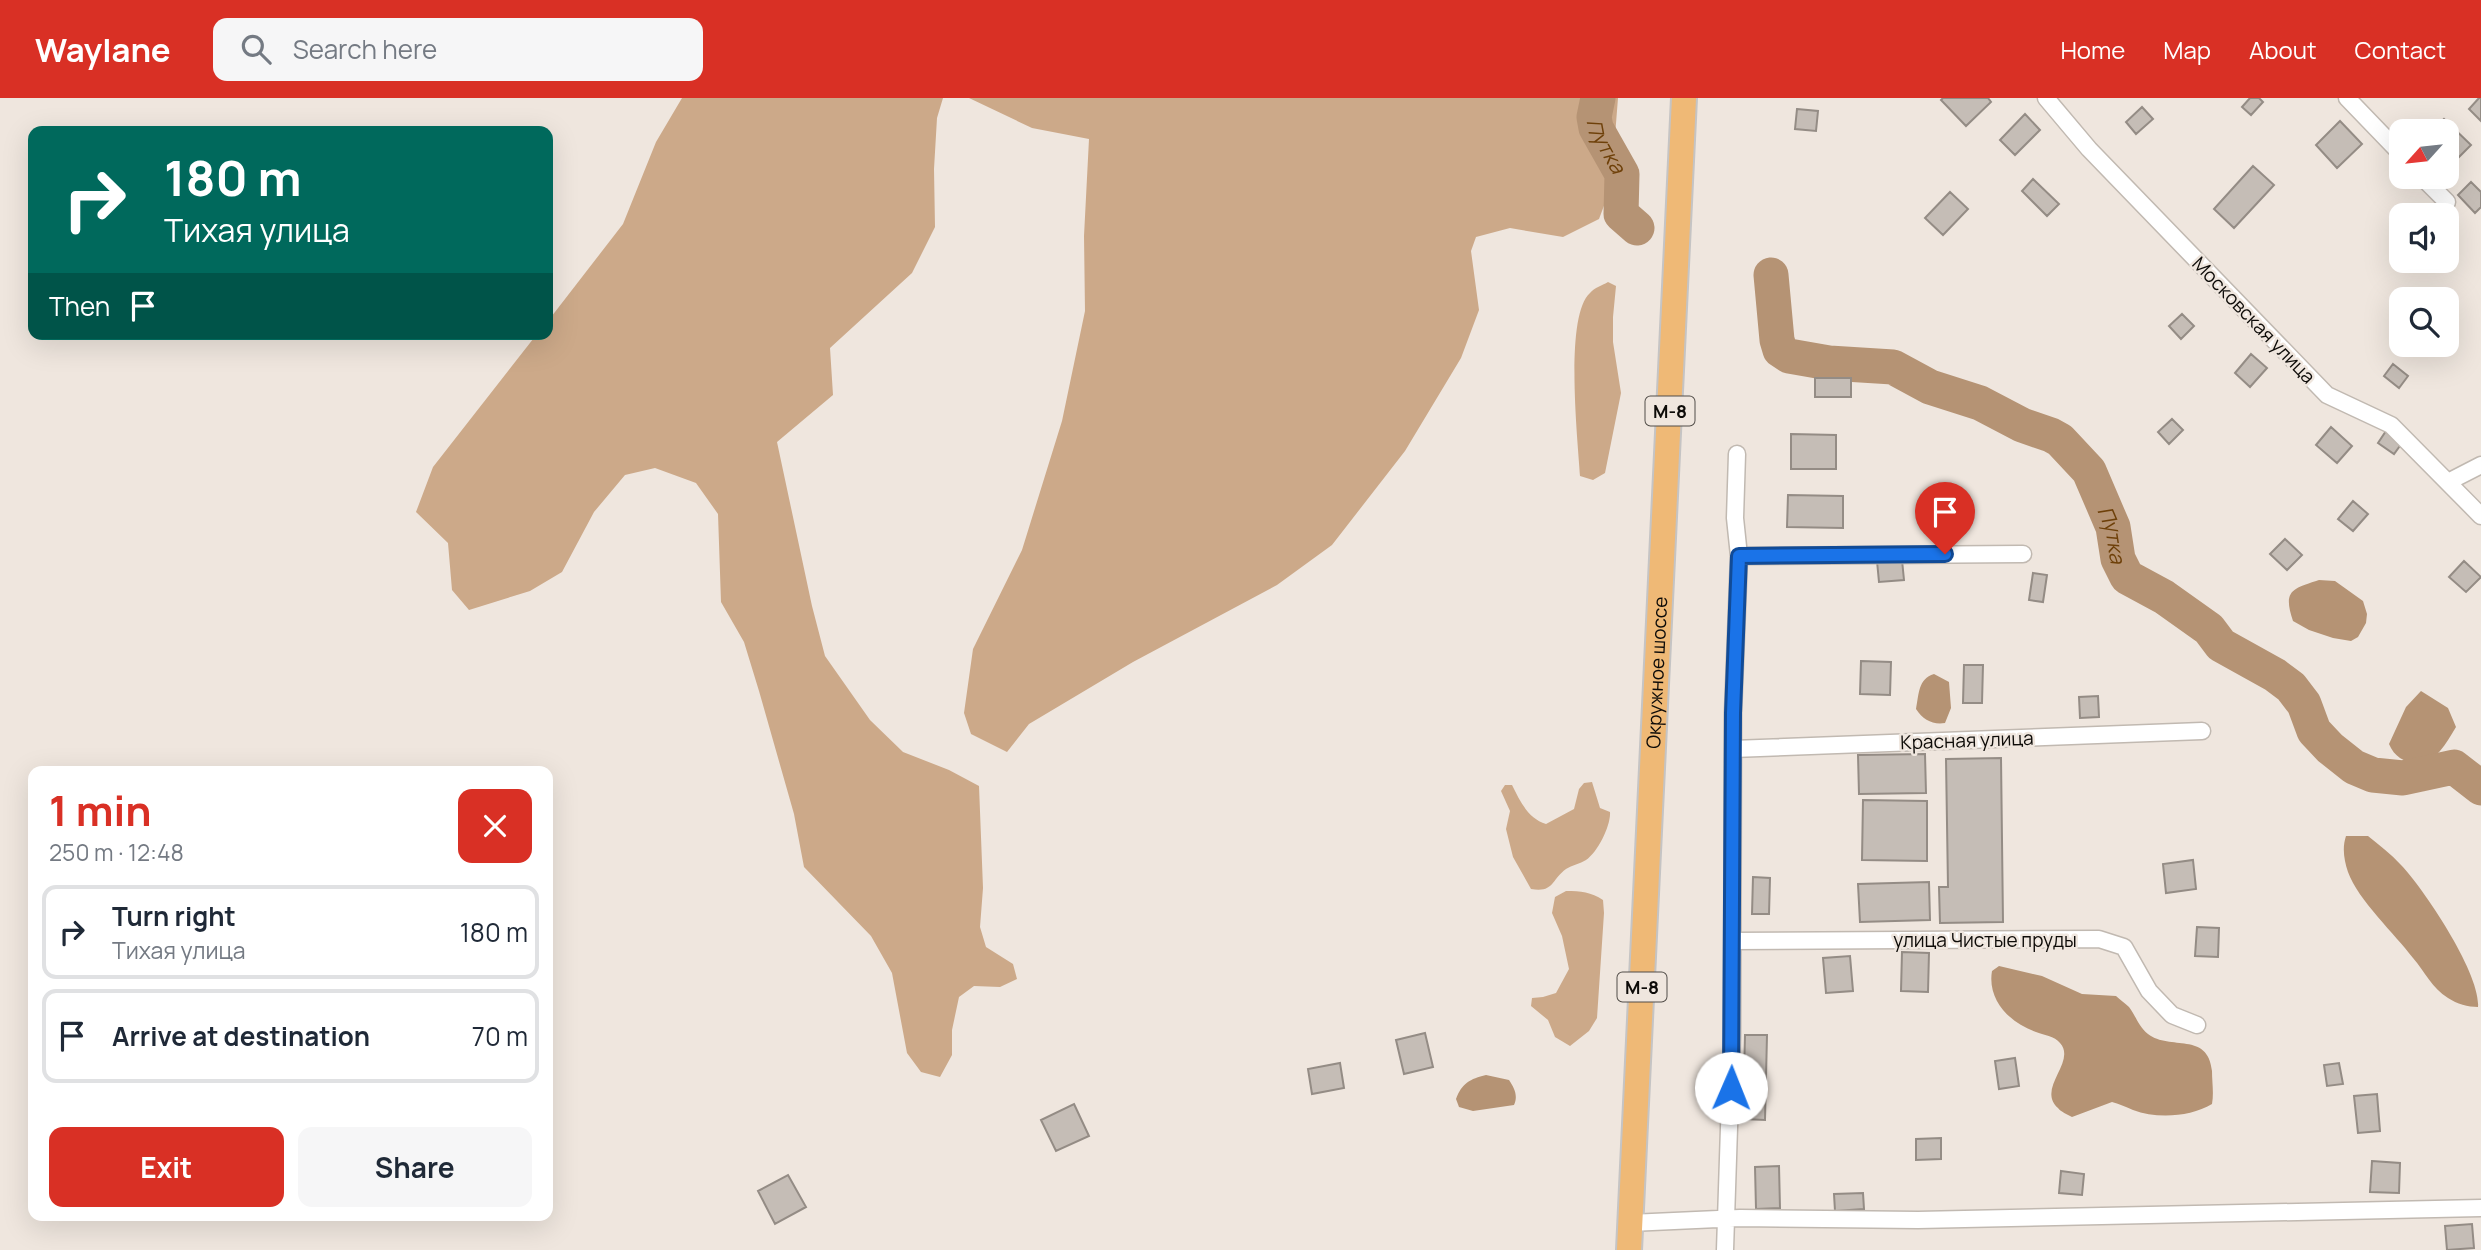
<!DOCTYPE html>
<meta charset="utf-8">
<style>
body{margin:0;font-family:Manrope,sans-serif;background:#f6f6f7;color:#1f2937;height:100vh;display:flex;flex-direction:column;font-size:26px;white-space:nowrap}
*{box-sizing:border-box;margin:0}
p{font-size:23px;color:#747a83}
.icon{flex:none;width:38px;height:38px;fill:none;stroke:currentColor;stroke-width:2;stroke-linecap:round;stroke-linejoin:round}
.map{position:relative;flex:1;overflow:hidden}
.panel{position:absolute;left:28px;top:668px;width:525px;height:455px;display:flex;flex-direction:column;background:#fff;border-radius:14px;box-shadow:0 7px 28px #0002}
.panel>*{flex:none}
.top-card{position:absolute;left:28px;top:28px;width:525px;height:214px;border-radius:14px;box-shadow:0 7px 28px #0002;background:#00695c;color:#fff;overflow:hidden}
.needle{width:46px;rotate:243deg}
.controls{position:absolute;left:2389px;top:21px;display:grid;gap:14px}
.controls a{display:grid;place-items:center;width:70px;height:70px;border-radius:14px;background:#fff;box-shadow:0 7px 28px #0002;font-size:35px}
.pin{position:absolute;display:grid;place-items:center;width:60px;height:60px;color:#fff;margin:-72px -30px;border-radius:50% 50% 50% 0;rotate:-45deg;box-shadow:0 0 7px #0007}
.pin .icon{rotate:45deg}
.me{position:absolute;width:77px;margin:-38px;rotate:1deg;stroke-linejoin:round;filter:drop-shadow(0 0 5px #0008)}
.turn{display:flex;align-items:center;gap:24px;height:147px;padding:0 21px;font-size:32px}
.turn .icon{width:91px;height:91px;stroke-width:2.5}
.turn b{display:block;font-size:49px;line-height:60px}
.then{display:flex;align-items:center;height:66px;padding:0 21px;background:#0003;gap:14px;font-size:26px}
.round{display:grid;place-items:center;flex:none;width:74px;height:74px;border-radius:14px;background:#f6f6f7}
.headline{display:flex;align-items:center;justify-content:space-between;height:119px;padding:0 21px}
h1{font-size:42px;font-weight:700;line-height:52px;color:#d93025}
.cta{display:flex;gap:14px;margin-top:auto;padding:14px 21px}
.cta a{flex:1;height:80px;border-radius:14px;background:#d93025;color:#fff;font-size:28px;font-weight:700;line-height:80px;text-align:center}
.cta a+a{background:#f6f6f7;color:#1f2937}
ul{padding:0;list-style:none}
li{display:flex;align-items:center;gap:21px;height:94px;margin:0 14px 10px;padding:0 7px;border:4px solid #e0e1e3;border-radius:14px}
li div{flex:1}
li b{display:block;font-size:26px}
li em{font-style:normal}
header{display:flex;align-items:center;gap:42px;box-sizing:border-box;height:98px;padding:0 35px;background:#d93025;color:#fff}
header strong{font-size:33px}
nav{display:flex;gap:38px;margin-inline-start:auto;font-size:24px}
.search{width:490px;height:63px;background:#f6f6f7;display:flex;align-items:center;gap:18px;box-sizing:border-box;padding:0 24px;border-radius:14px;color:#747a83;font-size:26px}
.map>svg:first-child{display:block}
.forest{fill:#cca989}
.water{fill:#b59374}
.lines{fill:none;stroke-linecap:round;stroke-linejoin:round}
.river{stroke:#b59374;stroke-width:35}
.building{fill:#c5bdb6;stroke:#948c85;stroke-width:2}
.street-casing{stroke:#c1b9b1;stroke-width:19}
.primary-casing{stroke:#c5c4c4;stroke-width:28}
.street{stroke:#fff;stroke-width:16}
.primary{stroke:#efb976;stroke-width:24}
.route-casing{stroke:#114b97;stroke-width:18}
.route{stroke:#1a73e8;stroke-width:12}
.labels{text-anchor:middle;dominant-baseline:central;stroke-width:5;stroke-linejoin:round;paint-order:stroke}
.shield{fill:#efe6de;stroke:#514d48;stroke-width:2}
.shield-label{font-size:18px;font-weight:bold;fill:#0d0b08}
.street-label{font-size:19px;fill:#0d0b08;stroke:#efe6de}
.water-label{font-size:21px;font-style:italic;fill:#6e4009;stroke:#efe6de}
</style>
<header>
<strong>Waylane</strong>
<div class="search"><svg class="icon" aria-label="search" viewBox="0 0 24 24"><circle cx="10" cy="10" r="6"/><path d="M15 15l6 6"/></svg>Search here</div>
<nav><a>Home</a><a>Map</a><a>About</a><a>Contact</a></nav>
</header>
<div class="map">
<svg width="2481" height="1152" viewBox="0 0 2481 1152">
<rect width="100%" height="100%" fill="#efe6de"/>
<path class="forest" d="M 682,0 L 943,0 L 937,20 L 934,71 L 935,129 L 912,175 L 830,250 L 833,297 L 777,344 L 812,508 L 825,558 L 870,622 L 903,654 L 949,672 L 979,688 L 983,790 L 980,829 L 986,849 L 1013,866 L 1017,881 L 1000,889 L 974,888 L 959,899 L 952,932 L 952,957 L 940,979 L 921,974 L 907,955 L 892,875 L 871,838 L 804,769 L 794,716 L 759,593 L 744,544 L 721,504 L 718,416 L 696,385 L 655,370 L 625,377 L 594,414 L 562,474 L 530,493 L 469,512 L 452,492 L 448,445 L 416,414 L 433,369 L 537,236 L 548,236 L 548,223 L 623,126 L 656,44 Z
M 969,0 L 1618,0 L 1611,89 L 1599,121 L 1563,139 L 1510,130 L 1476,139 L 1471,153 L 1479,212 L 1461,260 L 1405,353 L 1332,447 L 1277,487 L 1133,564 L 1029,626 L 1007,654 L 971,636 L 964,615 L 973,551 L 1022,452 L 1062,323 L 1085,213 L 1084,138 L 1089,41 L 1032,30 Z
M 1608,184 L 1616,188 L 1613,219 L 1613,244 L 1621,295 L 1605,375 L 1593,382 L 1580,378 C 1578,343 1564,218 1590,195 C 1594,190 1603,187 1608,184 Z
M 1592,684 L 1600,710 L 1610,714 C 1611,727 1598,754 1586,762 C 1580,766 1572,767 1566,771 C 1551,782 1554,795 1531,791 L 1513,759 L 1506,731 L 1510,713 L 1501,693 L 1505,687 L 1512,687 C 1520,703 1528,721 1546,726 L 1574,711 L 1579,691 L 1584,685 Z
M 1566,793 C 1581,793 1591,794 1603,802 L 1604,815 L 1597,920 L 1589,933 L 1570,948 L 1555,939 L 1548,922 L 1531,908 L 1532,900 L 1543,899 L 1556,895 L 1569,871 L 1562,838 L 1552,815 L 1555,799 Z"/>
<path class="water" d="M 2319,482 L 2335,483 L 2363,503 L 2367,516 L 2366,525 L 2358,539 L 2351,543 L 2333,540 L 2309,532 L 2293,523 C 2283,493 2291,491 2319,482 Z
M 1934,576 L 1949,584 L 1951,610 L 1945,625 C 1933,627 1923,622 1916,611 C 1919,596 1918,581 1934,576 Z
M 2421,593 L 2448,610 L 2456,629 C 2451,637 2446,646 2440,653 C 2424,671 2398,668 2389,646 L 2406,609 Z
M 2346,738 L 2368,738 C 2379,747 2391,756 2401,767 C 2424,791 2481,876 2478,909 C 2468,909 2457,906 2448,900 C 2432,890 2425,874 2413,860 C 2395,836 2358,802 2348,774 C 2344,762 2342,750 2346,738 Z
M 1999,868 L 2042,878 L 2082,896 L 2116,898 C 2120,902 2125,905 2129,909 C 2136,918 2138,928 2148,936 C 2170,953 2208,933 2212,973 C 2212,984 2214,995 2212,1006 C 2190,1019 2157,1021 2133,1012 C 2126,1009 2120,1006 2112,1004 L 2072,1019 C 2067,1016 2061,1014 2058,1010 C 2036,990 2077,964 2060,945 C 2055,938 2043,937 2036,934 C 2010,925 1987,902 1992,873 Z
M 1486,977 L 1509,982 C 1515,991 1518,998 1514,1007 L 1473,1013 L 1459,1009 L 1456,1001 C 1462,985 1470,981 1486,977 Z"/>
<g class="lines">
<g class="river">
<path id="s1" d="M 1598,0 L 1594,19 L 1596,30 L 1622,76 L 1621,116 L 1637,130"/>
<path id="s2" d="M 1771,177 L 1777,242 L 1780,252 L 1789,258 L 1829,265 L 1893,269 L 1930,289 L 1980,305 L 2022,327 L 2051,337 L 2060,342 L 2089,373 L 2113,429 L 2118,461 L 2127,479 L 2164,499 L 2209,531 L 2221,547 L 2275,577 L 2291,589 L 2304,606 L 2314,633 L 2330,650 L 2354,669 L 2373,677 L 2403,680 L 2454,669 L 2481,690"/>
</g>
</g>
<path class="building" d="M 1943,0 L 1988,0 L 1991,4 L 1966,28 L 1941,2 Z
M 2250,0 L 2259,0 L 2263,4 L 2251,17 L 2242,9 Z
M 2479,0 L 2481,0 L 2481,23 L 2469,11 Z
M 2142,9 L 2153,21 L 2136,36 L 2126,24 Z
M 1797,11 L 1818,13 L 1816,33 L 1795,31 Z
M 2025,16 L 2040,32 L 2015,57 L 2000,42 Z
M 2444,21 L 2471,47 L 2446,72 L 2446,33 L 2432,33 Z
M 2340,23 L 2362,46 L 2337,70 L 2316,47 Z
M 2253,68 L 2274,87 L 2234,130 L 2214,111 Z
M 2033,81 L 2059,106 L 2047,118 L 2022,93 Z
M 2471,84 L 2481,94 L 2481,109 L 2475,115 L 2458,97 Z
M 1950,94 L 1968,111 L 1943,137 L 1925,120 Z
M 2182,216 L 2194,228 L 2181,241 L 2169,228 Z
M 2251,256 L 2267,270 L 2250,289 L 2235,275 Z
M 2393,266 L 2408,278 L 2399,290 L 2384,278 Z
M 1815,280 L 1851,280 L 1851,299 L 1815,299 Z
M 2172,321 L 2183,332 L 2169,346 L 2158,334 Z
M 2331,329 L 2352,348 L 2337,365 L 2316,347 Z
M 2386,333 L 2402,345 L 2394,356 L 2378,345 Z
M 1791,336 L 1836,337 L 1836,371 L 1791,371 Z
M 1788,397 L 1843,398 L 1843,430 L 1787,429 Z
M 1924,401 L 1947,401 L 1947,427 L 1924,427 Z
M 2353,403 L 2368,416 L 2353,433 L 2338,421 Z
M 2285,441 L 2302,457 L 2287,472 L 2270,456 Z
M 1902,462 L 1904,482 L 1879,484 L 1877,463 Z
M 2464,463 L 2481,479 L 2466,494 L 2449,479 Z
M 2033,475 L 2047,477 L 2043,504 L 2029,502 Z
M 1861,563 L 1891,564 L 1890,597 L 1860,596 Z
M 1964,567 L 1983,567 L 1982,605 L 1963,605 Z
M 2098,598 L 2099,619 L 2080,620 L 2079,599 Z
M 1925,656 L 1926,695 L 1859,696 L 1858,657 Z
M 2001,660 L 2003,824 L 1940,825 L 1939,789 L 1948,789 L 1946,661 Z
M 1863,702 L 1927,703 L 1927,763 L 1862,762 Z
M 2193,762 L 2196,791 L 2166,795 L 2163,766 Z
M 1753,779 L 1770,780 L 1769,816 L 1752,816 Z
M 1929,784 L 1930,822 L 1860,824 L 1858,786 Z
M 2197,829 L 2219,830 L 2218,859 L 2195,858 Z
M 1902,854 L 1929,855 L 1928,894 L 1901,893 Z
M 1850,858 L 1853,893 L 1826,895 L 1823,860 Z
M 1425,935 L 1433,969 L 1404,976 L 1396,942 Z
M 1745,937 L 1767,937 L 1765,1022 L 1743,1021 Z
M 2015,960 L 2019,988 L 1999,991 L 1995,963 Z
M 1340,965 L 1344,990 L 1312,996 L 1308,971 Z
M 2339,965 L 2343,986 L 2327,988 L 2324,967 Z
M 2377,996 L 2380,1033 L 2358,1035 L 2354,998 Z
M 1074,1006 L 1089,1038 L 1056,1053 L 1041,1022 Z
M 1941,1040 L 1941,1061 L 1916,1062 L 1916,1041 Z
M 2372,1063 L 2400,1065 L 2399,1095 L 2370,1094 Z
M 1779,1068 L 1780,1110 L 1756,1111 L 1755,1069 Z
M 2061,1073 L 2084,1076 L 2082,1097 L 2059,1095 Z
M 788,1077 L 806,1109 L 775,1126 L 758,1093 Z
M 1863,1095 L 1864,1111 L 1835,1113 L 1834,1096 Z
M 2472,1126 L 2474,1150 L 2447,1152 L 2445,1128 Z"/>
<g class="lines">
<g class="street-casing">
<path id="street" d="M 2046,0 L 2089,51 L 2327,297 L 2391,327 L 2481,418
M 2347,0 L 2401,56
M 2422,79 L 2447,104
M 2448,384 L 2481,367
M 1739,458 L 2023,456
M 1733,651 L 2202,633
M 1733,843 L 2099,841 L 2124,849 L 2149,893 L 2172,917 L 2197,927
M 1630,1125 L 1740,1120 L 1918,1122 L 2481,1110
M 1725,1152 L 1732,938 L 1733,615 L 1739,458 L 1735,420 L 1737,356"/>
</g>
<g class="primary-casing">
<g id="primary">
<path id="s3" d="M 1629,1152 L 1684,0"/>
</g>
</g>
<use href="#street" class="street"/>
<use href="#primary" class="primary"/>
</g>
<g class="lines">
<g class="route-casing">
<path id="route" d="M 1731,990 L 1733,615 L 1739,458 L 1945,456"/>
</g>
<use href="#route" class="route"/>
</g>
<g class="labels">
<g class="shield">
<rect x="1645.5" y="298.5" width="49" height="29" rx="5"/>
<rect x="1617.5" y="874.5" width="49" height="29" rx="5"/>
</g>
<g class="shield-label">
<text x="1670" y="313">М-8</text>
<text x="1642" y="889">М-8</text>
</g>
<g class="street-label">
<text transform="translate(2254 222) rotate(46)">Московская улица</text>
<text stroke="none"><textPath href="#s3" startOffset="578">Окружное шоссе</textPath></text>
<text transform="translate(1967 642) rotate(-2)">Красная улица</text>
<text x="1985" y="842">улица Чистые пруды</text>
</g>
<g class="water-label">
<text stroke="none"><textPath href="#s1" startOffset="51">Путка</textPath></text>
<text stroke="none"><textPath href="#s2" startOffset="485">Путка</textPath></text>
</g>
</g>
</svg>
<div class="controls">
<a><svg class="needle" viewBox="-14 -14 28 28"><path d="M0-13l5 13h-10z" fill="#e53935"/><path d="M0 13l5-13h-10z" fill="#747a83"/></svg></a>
<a><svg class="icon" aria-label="sound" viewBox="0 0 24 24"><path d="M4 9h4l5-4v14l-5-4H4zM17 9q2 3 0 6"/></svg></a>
<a><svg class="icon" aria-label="search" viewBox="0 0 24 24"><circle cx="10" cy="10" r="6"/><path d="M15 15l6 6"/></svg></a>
</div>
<div class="pin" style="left:1945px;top:456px;background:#d93025"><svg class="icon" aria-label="arrive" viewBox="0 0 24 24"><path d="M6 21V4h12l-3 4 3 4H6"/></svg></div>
<svg class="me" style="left:1731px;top:990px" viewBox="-20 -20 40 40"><circle r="19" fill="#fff"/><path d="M0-13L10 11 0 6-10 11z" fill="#1a73e8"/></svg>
<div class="top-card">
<div class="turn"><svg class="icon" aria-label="right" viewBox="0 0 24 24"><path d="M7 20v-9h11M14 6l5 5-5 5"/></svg><div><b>180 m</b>Тихая улица</div></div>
<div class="then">Then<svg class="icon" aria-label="arrive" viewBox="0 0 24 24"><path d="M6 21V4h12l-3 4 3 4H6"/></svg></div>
</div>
<section class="panel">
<div class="headline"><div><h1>1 min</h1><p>250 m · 12:48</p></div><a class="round" style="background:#d93025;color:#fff"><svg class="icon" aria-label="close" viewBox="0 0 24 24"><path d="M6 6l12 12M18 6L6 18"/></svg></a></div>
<ul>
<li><svg class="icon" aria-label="right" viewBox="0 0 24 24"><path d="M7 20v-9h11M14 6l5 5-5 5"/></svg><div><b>Turn right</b><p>Тихая улица</p></div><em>180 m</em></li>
<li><svg class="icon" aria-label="arrive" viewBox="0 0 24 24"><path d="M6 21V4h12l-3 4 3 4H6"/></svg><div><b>Arrive at destination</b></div><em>70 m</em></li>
</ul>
<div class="cta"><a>Exit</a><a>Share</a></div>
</section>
</div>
